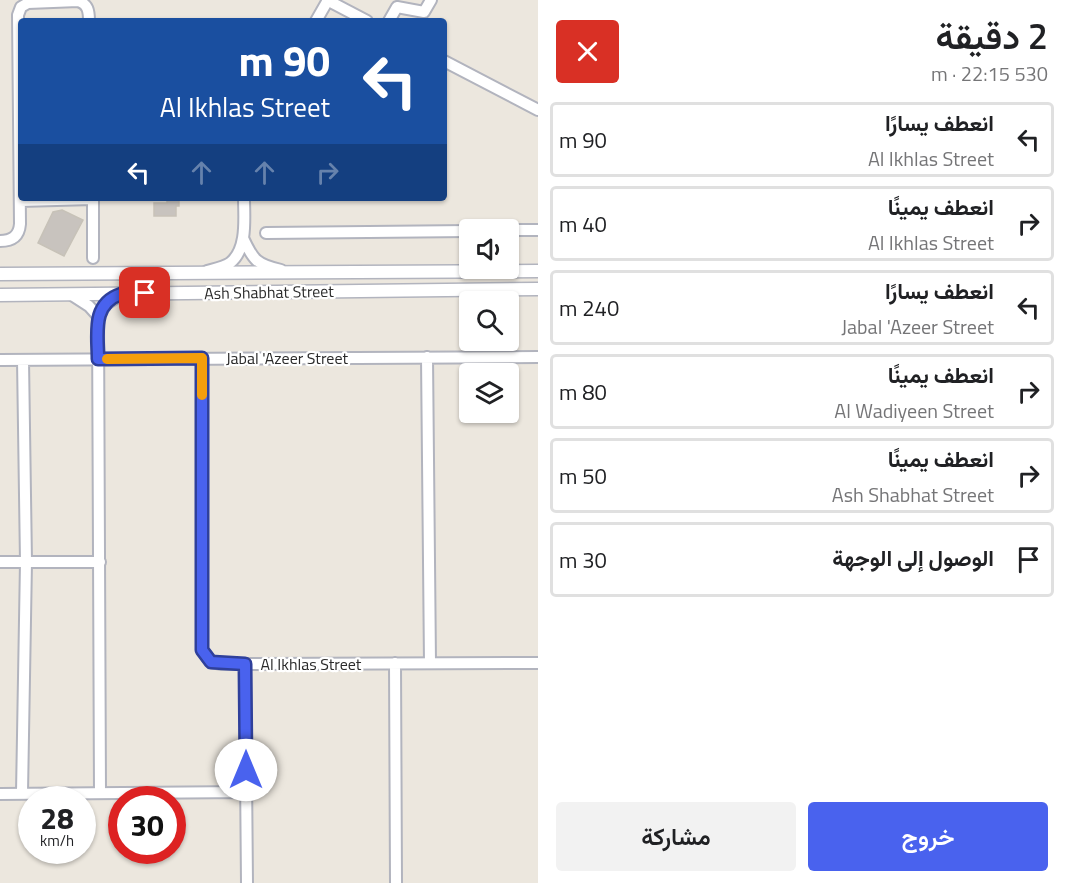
<!DOCTYPE html>
<html lang="ar">
<meta charset="utf-8">
<style>
body{margin:0;font-family:"Titillium Web",Vazirmatn,sans-serif;background:#f2f2f2;color:#202124;direction:rtl;height:100vh;display:flex;flex-direction:column;font-size:22px;white-space:nowrap}
*{box-sizing:border-box;margin:0}
p{font-size:20px;color:#757577}
.icon{flex:none;width:33px;height:33px;fill:none;stroke:currentColor;stroke-width:2;stroke-linecap:round;stroke-linejoin:round}
.map{position:relative;flex:1;overflow:hidden;direction:ltr}
.side{display:flex;flex-direction:column;background:#fff;width:528px}
.side>*{flex:none}
.guide{position:absolute;left:18px;top:18px;width:429px;height:183px;border-radius:6px;box-shadow:0 2px 4px #0004;direction:rtl;background:#1a4fa0;color:#fff;overflow:hidden}
.fabs{position:absolute;left:459px;top:219px;display:grid;gap:12px}
.fabs a{display:grid;place-items:center;width:60px;height:60px;border-radius:6px;background:#fff;box-shadow:0 2px 4px #0004;font-size:30px}
.speed{position:absolute;left:18px;top:786px;display:flex;gap:12px;font-size:30px;font-weight:700;text-align:center}
.speed>*{display:grid;place-content:center;width:78px;height:78px;border-radius:50%;background:#fff;box-shadow:0 2px 4px #0004;line-height:1}
.speed small{font-size:15px;font-weight:400}
.speed .limit{border:9px solid #d22;background:#fff;color:#111}
.pin{position:absolute;display:grid;place-items:center;width:51px;height:51px;color:#fff;margin:-26px;border-radius:12px;box-shadow:0 3px 9px #0006}
.me{position:absolute;width:66px;margin:-33px;rotate:0deg;stroke-linejoin:round;filter:drop-shadow(0 0 4px #0008)}
.turn{display:flex;align-items:center;gap:21px;height:126px;padding:0 18px;font-size:27px}
.turn .icon{width:78px;height:78px;stroke-width:2.5}
.turn b{display:block;font-size:42px;line-height:51px}
.lanes{display:flex;align-items:center;height:57px;padding:0 18px;background:#0003;justify-content:center;gap:30px;direction:ltr}
.lanes .off{opacity:.35}
.round{display:grid;place-items:center;flex:none;width:63px;height:63px;border-radius:6px;background:#f2f2f2}
.overview{display:flex;align-items:center;justify-content:space-between;height:102px;padding:0 18px}
h1{font-size:36px;font-weight:600;line-height:45px}
.primary-button{display:flex;gap:12px;margin-top:auto;padding:12px 18px}
.primary-button a{flex:1;height:69px;border-radius:6px;background:#4962ee;color:#fff;font-size:24px;font-weight:600;line-height:69px;text-align:center}
.primary-button a+a{background:#f2f2f2;color:#202124}
ul{padding:0;list-style:none}
li{display:flex;align-items:center;gap:18px;height:75px;margin:0 12px 9px;padding:0 6px;border:3px solid #e0e0e0;border-radius:6px}
li div{flex:1}
li b{display:block;font-size:22px}
li em{font-style:normal}
main{display:flex;flex:1;min-height:0}
.map>svg:first-child{display:block}
.building{fill:#c8c3be;stroke:#c7c2b8;stroke-width:1.5}
.lines{fill:none;stroke-linecap:round;stroke-linejoin:round}
.minor-casing{stroke:#b2b4be;stroke-width:14}
.tertiary-casing{stroke:#b2b4be;stroke-width:15}
.minor{stroke:#fff;stroke-width:10}
.tertiary{stroke:#fff;stroke-width:12}
.route-casing{stroke:#2f409b;stroke-width:15}
.route{stroke:#4962ee;stroke-width:10}
.slow{stroke:#f59e0b;stroke-width:10}
.labels{text-anchor:middle;dominant-baseline:central;stroke-width:4.5;stroke-linejoin:round;paint-order:stroke}
.street-label{font-size:16px;fill:#2b2b2b;stroke:#fff}
</style>
<main>
<section class="side">
<div class="overview"><div><h1>2 دقيقة</h1><p>530 m · 22:15</p></div><a class="round" style="background:#d93025;color:#fff"><svg class="icon" aria-label="close" viewBox="0 0 24 24"><path d="M6 6l12 12M18 6L6 18"/></svg></a></div>
<ul>
<li><svg class="icon" aria-label="left" viewBox="0 0 24 24"><path d="M17 20v-9H6M10 6l-5 5 5 5"/></svg><div><b>انعطف يسارًا</b><p>Al Ikhlas Street</p></div><em>90 m</em></li>
<li><svg class="icon" aria-label="right" viewBox="0 0 24 24"><path d="M7 20v-9h11M14 6l5 5-5 5"/></svg><div><b>انعطف يمينًا</b><p>Al Ikhlas Street</p></div><em>40 m</em></li>
<li><svg class="icon" aria-label="left" viewBox="0 0 24 24"><path d="M17 20v-9H6M10 6l-5 5 5 5"/></svg><div><b>انعطف يسارًا</b><p>Jabal 'Azeer Street</p></div><em>240 m</em></li>
<li><svg class="icon" aria-label="right" viewBox="0 0 24 24"><path d="M7 20v-9h11M14 6l5 5-5 5"/></svg><div><b>انعطف يمينًا</b><p>Al Wadiyeen Street</p></div><em>80 m</em></li>
<li><svg class="icon" aria-label="right" viewBox="0 0 24 24"><path d="M7 20v-9h11M14 6l5 5-5 5"/></svg><div><b>انعطف يمينًا</b><p>Ash Shabhat Street</p></div><em>50 m</em></li>
<li><svg class="icon" aria-label="arrive" viewBox="0 0 24 24"><path d="M6 21V4h12l-3 4 3 4H6"/></svg><div><b>الوصول إلى الوجهة</b></div><em>30 m</em></li>
</ul>
<div class="primary-button"><a>خروج</a><a>مشاركة</a></div>
</section>
<div class="map">
<svg width="538" height="883" viewBox="0 0 538 883">
<rect width="100%" height="100%" fill="#ece7de"/>
<path class="building" d="M 167,198 L 179,198 L 179,206 L 176,206 L 176,216 L 154,216 L 154,203 L 167,203 Z
M 62,210 L 83,220 L 64,256 L 38,243 L 53,212 Z"/>
<g class="lines">
<g class="minor-casing">
<path id="minor" d="M 327,0 L 367,21
M 316,21 L 328,0
M 389,21 L 397,7 L 424,12 L 431,0
M 444,61 L 538,110
M 20,201 L 93,199
M 508,230 L 538,230
M 266,233 L 470,231
M 243,238 C 253,260 257,265 281,270
M 0,241 C 12,241 19,236 20,224 L 18,15 L 21,7 L 28,3 L 78,1 C 88,4 89,11 89,21
M 93,258 L 93,198
M 207,271 C 214,269 224,267 230,263 C 248,249 244,217 244,198
M 72,295 L 89,306 L 98,316
M 427,357 L 430,663
M 202,359 L 202,650 L 211,662 L 222,664 L 538,663
M 0,360 L 538,357
M 0,562 L 100,562
M 395,663 L 396,883
M 245,664 L 247,883
M 22,793 L 26,562 L 23,360
M 100,793 L 98,316 L 106,304 L 122,294
M 0,794 L 246,792"/>
</g>
<g class="tertiary-casing">
<path id="tertiary" d="M 0,274 L 538,271
M 0,295 L 538,289"/>
</g>
<use href="#minor" class="minor"/>
<use href="#tertiary" class="tertiary"/>
</g>
<g class="lines">
<g class="route-casing">
<path id="route" d="M 145,293 C 138,293 128,292 121,294 C 91,304 98,334 98,359 L 202,358 L 202,650 L 211,662 L 245,664 L 246,770"/>
</g>
<use href="#route" class="route"/>
<path class="slow" d="M 107,359 L 202,358 L 202,395"/>
</g>
<g class="labels">
<g class="street-label">
<text transform="translate(269 292) rotate(-1)">Ash Shabhat Street</text>
<text x="287" y="358">Jabal 'Azeer Street</text>
<text x="311" y="664">Al Ikhlas Street</text>
</g>
</g>
</svg>
<div class="fabs">
<a><svg class="icon" aria-label="sound" viewBox="0 0 24 24"><path d="M4 9h4l5-4v14l-5-4H4zM17 9q2 3 0 6"/></svg></a>
<a><svg class="icon" aria-label="search" viewBox="0 0 24 24"><circle cx="10" cy="10" r="6"/><path d="M15 15l6 6"/></svg></a>
<a><svg class="icon" aria-label="layers" viewBox="0 0 24 24"><path d="M12 4l9 5-9 5-9-5zM3 14l9 5 9-5"/></svg></a>
</div>
<div class="speed"><div>28<small>km/h</small></div><div class="limit">30</div></div>
<div class="pin" style="left:145px;top:293px;background:#d93025"><svg class="icon" aria-label="arrive" viewBox="0 0 24 24"><path d="M6 21V4h12l-3 4 3 4H6"/></svg></div>
<svg class="me" style="left:246px;top:770px" viewBox="-20 -20 40 40"><circle r="19" fill="#fff"/><path d="M0-13L10 11 0 6-10 11z" fill="#4962ee"/></svg>
<div class="guide">
<div class="turn"><svg class="icon" aria-label="left" viewBox="0 0 24 24"><path d="M17 20v-9H6M10 6l-5 5 5 5"/></svg><div><b>90 m</b>Al Ikhlas Street</div></div>
<div class="lanes"><svg class="icon" aria-label="left" viewBox="0 0 24 24"><path d="M17 20v-9H6M10 6l-5 5 5 5"/></svg><svg class="icon off" aria-label="ahead" viewBox="0 0 24 24"><path d="M12 20V5M6 11l6-6 6 6"/></svg><svg class="icon off" aria-label="ahead" viewBox="0 0 24 24"><path d="M12 20V5M6 11l6-6 6 6"/></svg><svg class="icon off" aria-label="right" viewBox="0 0 24 24"><path d="M7 20v-9h11M14 6l5 5-5 5"/></svg></div>
</div>
</div>
</main>
